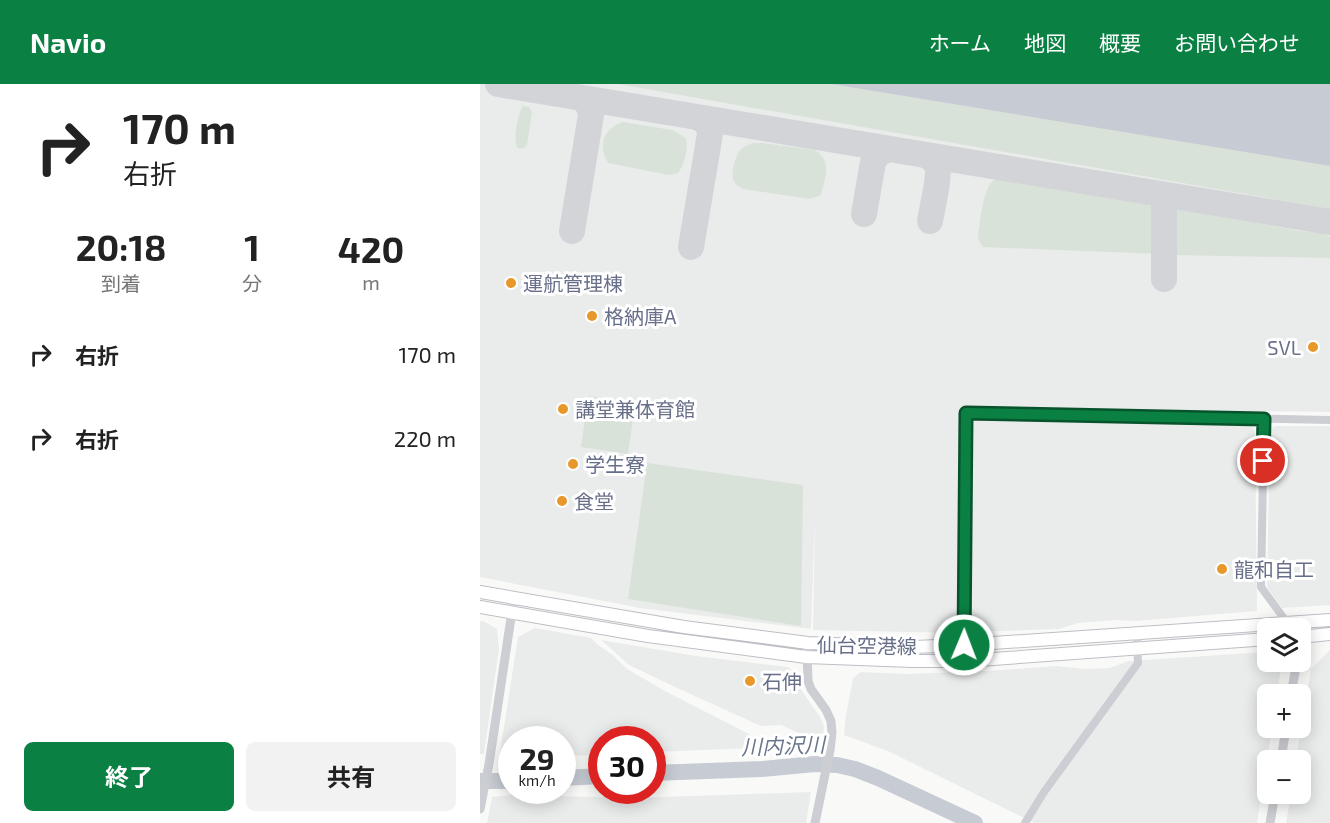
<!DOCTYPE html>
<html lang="ja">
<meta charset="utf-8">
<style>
body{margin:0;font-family:"Exo 2","Noto Sans JP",sans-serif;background:#f2f2f2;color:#222;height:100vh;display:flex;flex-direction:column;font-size:22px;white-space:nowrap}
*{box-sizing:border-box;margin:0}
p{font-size:20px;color:#767676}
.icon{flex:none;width:33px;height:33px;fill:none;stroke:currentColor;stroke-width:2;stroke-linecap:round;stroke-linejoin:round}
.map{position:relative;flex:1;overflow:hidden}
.panel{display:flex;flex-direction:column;background:#fff;width:480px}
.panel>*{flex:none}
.hud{background:#fff;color:#222;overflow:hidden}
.controls{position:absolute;left:777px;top:534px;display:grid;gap:12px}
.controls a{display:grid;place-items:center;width:54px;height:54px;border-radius:9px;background:#fff;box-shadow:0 3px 15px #0003;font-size:30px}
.speed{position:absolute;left:18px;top:642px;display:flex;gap:12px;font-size:30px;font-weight:700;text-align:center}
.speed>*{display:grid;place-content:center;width:78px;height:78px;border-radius:50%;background:#fff;box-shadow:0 3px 15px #0003;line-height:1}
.speed small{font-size:15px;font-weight:400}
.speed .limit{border:9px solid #d22;background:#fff;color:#111}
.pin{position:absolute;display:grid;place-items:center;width:51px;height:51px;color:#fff;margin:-26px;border:3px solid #fff;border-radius:50%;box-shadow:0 2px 6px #0007}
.me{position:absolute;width:66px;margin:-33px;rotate:1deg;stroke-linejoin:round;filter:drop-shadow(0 0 4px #0008)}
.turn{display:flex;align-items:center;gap:21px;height:126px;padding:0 24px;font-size:27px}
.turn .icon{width:78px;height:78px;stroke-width:2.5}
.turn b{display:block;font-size:42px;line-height:51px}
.eta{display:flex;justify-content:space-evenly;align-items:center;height:102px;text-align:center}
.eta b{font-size:36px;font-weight:700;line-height:42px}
.action{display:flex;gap:12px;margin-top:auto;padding:12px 24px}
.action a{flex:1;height:69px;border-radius:9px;background:#0b8043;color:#fff;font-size:24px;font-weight:700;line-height:69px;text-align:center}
.action a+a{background:#f2f2f2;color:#222}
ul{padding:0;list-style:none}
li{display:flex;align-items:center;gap:18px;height:84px;padding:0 24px}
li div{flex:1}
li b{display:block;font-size:22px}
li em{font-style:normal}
header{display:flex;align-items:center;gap:36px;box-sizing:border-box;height:84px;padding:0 30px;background:#0b8043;color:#fff}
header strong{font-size:28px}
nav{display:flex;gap:33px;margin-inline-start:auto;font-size:21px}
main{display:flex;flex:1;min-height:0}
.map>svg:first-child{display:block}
.built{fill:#eaebeb}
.green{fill:#d9e2d9}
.water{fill:#c7ccd4}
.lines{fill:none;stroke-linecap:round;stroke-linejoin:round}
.river{stroke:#c7ccd4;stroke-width:16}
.taxiway{stroke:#d2d4d8;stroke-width:26}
.primary-casing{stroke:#bdbfc4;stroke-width:14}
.minor{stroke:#cdced3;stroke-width:8}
.tertiary{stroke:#cdced3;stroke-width:9}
.primary{stroke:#fff;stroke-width:12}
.route-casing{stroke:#07532c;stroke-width:15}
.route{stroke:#0b8043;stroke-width:10}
.poi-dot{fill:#e8972a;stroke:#fff;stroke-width:2}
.labels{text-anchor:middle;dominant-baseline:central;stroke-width:6;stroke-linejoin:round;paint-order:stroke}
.poi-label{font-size:20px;fill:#686f89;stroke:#fff;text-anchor:start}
.street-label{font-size:20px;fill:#686f89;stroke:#fff}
.water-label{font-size:21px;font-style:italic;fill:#69768b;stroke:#fff}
</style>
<header>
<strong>Navio</strong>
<nav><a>ホーム</a><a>地図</a><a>概要</a><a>お問い合わせ</a></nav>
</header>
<main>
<section class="panel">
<div class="hud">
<div class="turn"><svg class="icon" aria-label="right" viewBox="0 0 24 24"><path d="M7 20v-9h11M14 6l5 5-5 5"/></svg><div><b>170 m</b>右折</div></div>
</div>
<div class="eta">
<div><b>20:18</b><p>到着</p></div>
<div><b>1</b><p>分</p></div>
<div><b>420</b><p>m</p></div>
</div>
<ul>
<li><svg class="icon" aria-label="right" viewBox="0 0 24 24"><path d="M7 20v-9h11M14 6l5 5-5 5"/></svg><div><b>右折</b></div><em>170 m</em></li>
<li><svg class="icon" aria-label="right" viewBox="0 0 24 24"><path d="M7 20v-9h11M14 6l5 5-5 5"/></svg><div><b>右折</b></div><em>220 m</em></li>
</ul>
<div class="action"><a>終了</a><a>共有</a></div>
</section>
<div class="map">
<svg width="850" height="739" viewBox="0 0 850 739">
<rect width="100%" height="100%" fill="#f9faf8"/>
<path class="built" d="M 0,0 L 850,0 L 850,328 L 482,324 L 480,371 L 478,549 L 333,546 L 335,431 L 331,545 L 160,524 L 0,493 Z
M 490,334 L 769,339 L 775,346 L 777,527 L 655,537 L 636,536 L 598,539 L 579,545 L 490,548 Z
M 795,342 L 850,342 L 850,521 L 802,524 L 787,503 L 790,345 Z
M 0,537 L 5,538 L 17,545 L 19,565 L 4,670 L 0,670 Z
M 55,544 L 111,554 L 117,560 L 134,572 L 147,585 L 185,607 L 273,652 L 275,664 L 173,668 L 172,656 L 122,656 L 121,671 L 83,672 L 82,656 L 32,656 L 31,675 L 19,675 L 38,553 Z
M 121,556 L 216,572 L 308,583 L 318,591 L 322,607 L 340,633 L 344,642 L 343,660 L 301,641 L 281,642 L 195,603 L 149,581 Z
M 850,566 L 850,739 L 806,739 L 811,710 L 820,710 L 820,676 L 816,676 L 831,585 Z
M 787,568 L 788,578 L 796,578 L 801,584 L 797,610 L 788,610 L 788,644 L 792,644 L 777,739 L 554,739 L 408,667 L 364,651 L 366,631 L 373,594 L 381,588 L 425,590 L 507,587 L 576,582 L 604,585 L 629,584 L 649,577 Z
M 331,708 L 326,739 L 7,739 L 12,713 L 34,711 L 153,714 Z"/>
<path class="green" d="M 138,0 L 351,0 L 850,82 L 850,125 Z
M 43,22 L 49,23 L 52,28 L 47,61 C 44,65 41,66 37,63 C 33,55 38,29 43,22 Z
M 143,38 L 192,46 L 206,54 C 208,65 205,80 198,89 L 189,91 L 128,79 C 118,62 123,44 143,38 Z
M 273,59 L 283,59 L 335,66 C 353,78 345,93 341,111 L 330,115 L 263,105 C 261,104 256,101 255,99 C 249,92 255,73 260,66 C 264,62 268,61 273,59 Z
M 518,93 L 672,119 L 677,122 L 680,129 L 679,170 L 503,163 L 499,157 L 498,151 C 501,134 502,101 518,93 Z
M 700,125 L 820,147 L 843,149 L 850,153 L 850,174 L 695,171 C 691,163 690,140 693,131 C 695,127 696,127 700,125 Z
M 108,312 L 155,319 L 148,370 L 101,363 Z
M 167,379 L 323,401 L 321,542 L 148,515 Z"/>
<path class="water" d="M 351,0 L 850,0 L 850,82 Z"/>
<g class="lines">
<path class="river" d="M 172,689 L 282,685 L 335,680 L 357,681 L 375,685 L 398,694 L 495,739
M 82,694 L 122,692
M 0,697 L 32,697"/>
<path class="taxiway" d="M 18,0 L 850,138
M 447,72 C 452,75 456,77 457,83 C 460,91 452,126 450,137
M 384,130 L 393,78 L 398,70 L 409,65
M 92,147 L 111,31 L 108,20 L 101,14
M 211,163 L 230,50 C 230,42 226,37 219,34
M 684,195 L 684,111"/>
<g class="primary-casing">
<path id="primary" d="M 0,508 L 204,543 L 328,559 L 433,563 L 484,561 L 850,536
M 0,523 L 168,552 L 326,573 L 432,577 L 485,577 L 788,555
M 820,553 L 850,550"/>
</g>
<path class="minor" d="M 784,335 L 781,503 L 808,540
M 484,561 L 486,329 L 850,336
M 545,739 L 564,708 L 658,579 L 657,550"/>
<path class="tertiary" d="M 327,567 L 328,597 L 331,605 L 346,626 L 351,637 L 352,649 L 350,666 L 335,739
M 811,610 L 817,578
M 801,676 L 806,644
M 0,725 L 9,680 L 34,514
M 790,739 L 795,710"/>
<use href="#primary" class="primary"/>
</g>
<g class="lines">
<g class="route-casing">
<path id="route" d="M 484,561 L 486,329 L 784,335 L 783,377"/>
</g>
<use href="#route" class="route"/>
</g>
<g class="poi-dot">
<circle cx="31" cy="199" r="6"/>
<circle cx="112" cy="232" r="6"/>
<circle cx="833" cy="263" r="6"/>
<circle cx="83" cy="325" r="6"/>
<circle cx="93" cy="380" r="6"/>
<circle cx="82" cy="417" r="6"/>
<circle cx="742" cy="485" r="6"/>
<circle cx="270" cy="597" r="6"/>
</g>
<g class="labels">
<g class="poi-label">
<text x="43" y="199">運航管理棟</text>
<text x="124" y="232">格納庫A</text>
<text x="821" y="263" text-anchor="end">SVL</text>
<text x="95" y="325">講堂兼体育館</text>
<text x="105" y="380">学生寮</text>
<text x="94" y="417">食堂</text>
<text x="754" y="485">龍和自工</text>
<text x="282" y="597">石伸</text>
</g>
<g class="street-label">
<text transform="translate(387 561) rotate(1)">仙台空港線</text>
</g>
<g class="water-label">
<text transform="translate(303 661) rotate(-2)">川内沢川</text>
</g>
</g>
</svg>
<div class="controls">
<a><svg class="icon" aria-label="layers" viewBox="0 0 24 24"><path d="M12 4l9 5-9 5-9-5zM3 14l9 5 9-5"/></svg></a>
<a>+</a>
<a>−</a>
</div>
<div class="speed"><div>29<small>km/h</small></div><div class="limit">30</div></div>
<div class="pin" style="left:783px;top:377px;background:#d93025"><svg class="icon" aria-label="arrive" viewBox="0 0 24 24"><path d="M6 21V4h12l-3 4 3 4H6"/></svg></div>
<svg class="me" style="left:484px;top:561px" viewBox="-20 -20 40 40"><circle r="17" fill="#0b8043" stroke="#fff" stroke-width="3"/><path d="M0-11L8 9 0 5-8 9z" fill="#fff"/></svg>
</div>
</main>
